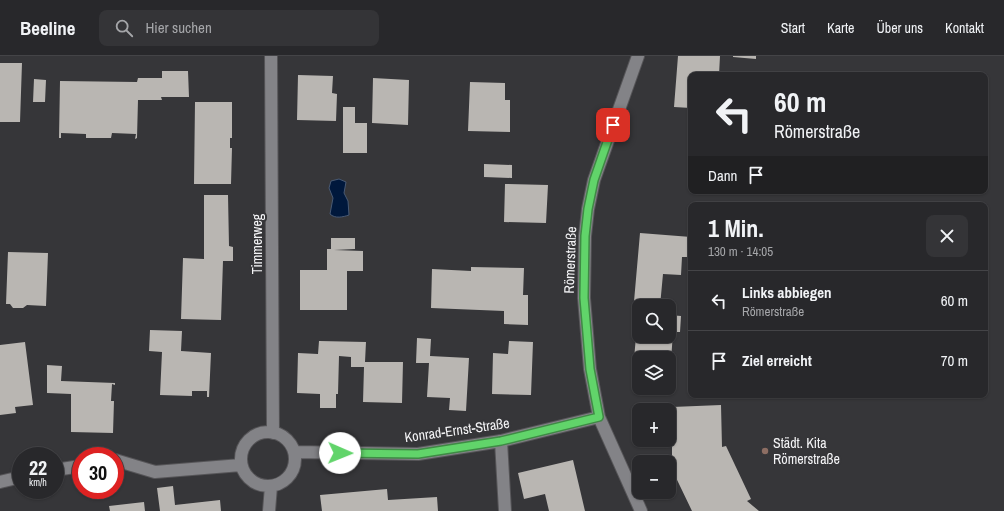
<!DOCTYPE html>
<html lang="de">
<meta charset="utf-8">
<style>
body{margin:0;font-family:"Archivo Narrow",sans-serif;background:#343437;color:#f1f3f6;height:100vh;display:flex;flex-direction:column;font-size:15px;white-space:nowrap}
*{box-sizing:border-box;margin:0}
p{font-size:13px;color:#a5a6a9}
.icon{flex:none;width:22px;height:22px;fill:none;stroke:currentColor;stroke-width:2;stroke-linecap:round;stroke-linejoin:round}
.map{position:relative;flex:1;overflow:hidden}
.sheet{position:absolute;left:688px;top:146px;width:300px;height:196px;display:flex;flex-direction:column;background:#28282b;border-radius:8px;box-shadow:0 1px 3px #0004,0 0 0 1px #444447}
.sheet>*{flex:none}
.top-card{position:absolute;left:688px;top:16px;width:300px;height:122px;border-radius:8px;box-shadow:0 1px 3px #0004,0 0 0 1px #444447;background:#28282b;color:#f1f3f6;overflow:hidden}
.controls{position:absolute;left:632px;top:243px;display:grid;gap:8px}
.controls a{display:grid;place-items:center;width:44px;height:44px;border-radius:8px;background:#28282b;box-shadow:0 1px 3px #0004,0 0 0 1px #444447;font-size:20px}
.speed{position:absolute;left:12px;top:391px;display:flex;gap:8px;font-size:20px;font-weight:700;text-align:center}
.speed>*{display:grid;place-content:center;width:52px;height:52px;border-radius:50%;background:#28282b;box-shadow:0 1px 3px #0004,0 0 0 1px #444447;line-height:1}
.speed small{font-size:10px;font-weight:400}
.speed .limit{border:6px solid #d22;background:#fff;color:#111}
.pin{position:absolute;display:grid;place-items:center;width:34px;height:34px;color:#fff;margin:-17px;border-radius:8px;box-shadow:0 2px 6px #0006}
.me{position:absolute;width:44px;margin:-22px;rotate:91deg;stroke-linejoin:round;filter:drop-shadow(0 0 3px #0008)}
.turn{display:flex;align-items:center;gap:14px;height:84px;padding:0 20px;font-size:18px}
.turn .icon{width:52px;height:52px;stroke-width:2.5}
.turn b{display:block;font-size:28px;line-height:34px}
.then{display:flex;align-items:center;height:38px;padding:0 20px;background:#0003;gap:8px;font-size:15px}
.round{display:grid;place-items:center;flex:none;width:42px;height:42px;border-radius:8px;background:#343437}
.head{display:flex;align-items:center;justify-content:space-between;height:68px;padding:0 20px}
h1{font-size:24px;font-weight:700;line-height:30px}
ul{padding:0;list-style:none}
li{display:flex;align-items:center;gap:12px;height:60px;padding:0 20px;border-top:1px solid #444447}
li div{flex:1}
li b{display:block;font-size:15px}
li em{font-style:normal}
header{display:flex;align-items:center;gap:24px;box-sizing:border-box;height:56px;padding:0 20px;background:#28282b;border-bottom:1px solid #444447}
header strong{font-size:19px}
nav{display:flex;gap:22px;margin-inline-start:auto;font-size:14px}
.search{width:280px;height:36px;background:#343437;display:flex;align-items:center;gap:10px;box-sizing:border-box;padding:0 14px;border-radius:8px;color:#a5a6a9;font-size:15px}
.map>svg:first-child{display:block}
.water{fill:#00183c;stroke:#495a74}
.building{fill:#b9b6b2}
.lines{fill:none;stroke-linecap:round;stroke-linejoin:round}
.service-casing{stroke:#565558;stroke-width:14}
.minor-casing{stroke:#565558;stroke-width:14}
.service{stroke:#838387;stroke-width:12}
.minor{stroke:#838387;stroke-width:12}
.route-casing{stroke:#3f8a45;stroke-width:10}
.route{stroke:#61d46a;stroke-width:7}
.education-dot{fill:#8d6e63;stroke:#363639;stroke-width:1.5}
.labels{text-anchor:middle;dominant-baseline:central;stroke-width:4;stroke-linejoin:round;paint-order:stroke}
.street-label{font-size:14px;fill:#f4f4f6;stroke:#363639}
.poi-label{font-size:14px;fill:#f4f4f6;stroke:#363639;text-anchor:start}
</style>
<header>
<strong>Beeline</strong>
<div class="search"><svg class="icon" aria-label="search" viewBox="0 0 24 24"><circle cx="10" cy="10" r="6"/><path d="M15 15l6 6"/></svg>Hier suchen</div>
<nav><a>Start</a><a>Karte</a><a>Über uns</a><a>Kontakt</a></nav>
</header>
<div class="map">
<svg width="1004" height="455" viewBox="0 0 1004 455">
<rect width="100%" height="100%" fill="#363639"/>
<path class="water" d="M 339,123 L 346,126 L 344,137 L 348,145 L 349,159 C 343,161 335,163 330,158 L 333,142 L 329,132 L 331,125 Z"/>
<path class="building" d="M 678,0 L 720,0 L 719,19 L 691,19 L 691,52 L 674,51 Z
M 733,0 L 756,0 L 756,3 L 733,1 Z
M 0,7 L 22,7 L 20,66 L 0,66 Z
M 162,15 L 188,15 L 189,41 L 161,41 L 162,44 L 138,44 L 137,82 L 135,83 L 136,78 L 112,77 L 111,82 L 86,82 L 86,78 L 61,77 L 61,82 L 59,82 L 60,25 L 137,26 L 138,22 L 162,22 Z
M 298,19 L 333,20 L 332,37 L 337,38 L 336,65 L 297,64 Z
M 373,22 L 409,24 L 408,69 L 372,67 Z
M 34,23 L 46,24 L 45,46 L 33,46 Z
M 470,26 L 505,27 L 505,44 L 510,44 L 510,76 L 468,75 Z
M 195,46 L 232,46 L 232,82 L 230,82 L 230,92 L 232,92 L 231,128 L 194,128 Z
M 343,51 L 355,51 L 355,67 L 367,67 L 367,97 L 343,97 Z
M 484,108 L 512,109 L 512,122 L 484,121 Z
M 505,128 L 548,129 L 546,167 L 504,166 Z
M 204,139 L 228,139 L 229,190 L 233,191 L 233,205 L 223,205 L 221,264 L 181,263 L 183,202 L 204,203 Z
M 640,177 L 691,181 L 689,201 L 682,201 L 681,219 L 663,218 L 660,250 L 639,250 L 639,257 L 633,257 Z
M 331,182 L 355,182 L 355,193 L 334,194 L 363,195 L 363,215 L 347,215 L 347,254 L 300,254 L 300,214 L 327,214 L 327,193 L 331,193 Z
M 8,196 L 48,197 L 46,250 L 27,249 L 23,252 L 13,252 L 10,248 L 6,248 Z
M 471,211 L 524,212 L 523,239 L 528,239 L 528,269 L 504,268 L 504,255 L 431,252 L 432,213 L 471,215 Z
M 638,258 L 639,258 L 639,280 L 669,280 L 669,259 L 681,260 L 680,276 L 673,276 L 671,305 L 677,306 L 677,307 L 669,306 L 669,302 L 634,303 Z
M 150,274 L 182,275 L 181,295 L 211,297 L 209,341 L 207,341 L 207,335 L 192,335 L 192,340 L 160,339 L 162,296 L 149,295 Z
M 417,282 L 431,283 L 430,300 L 469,302 L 466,355 L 449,354 L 450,342 L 427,341 L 429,307 L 416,307 Z
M 319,285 L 366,286 L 365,306 L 403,306 L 402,347 L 363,346 L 364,311 L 351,311 L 351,301 L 339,300 L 338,338 L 336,338 L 336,352 L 320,352 L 320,338 L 297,337 L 298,297 L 318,298 Z
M 509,285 L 533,286 L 531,339 L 492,338 L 493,297 L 508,298 Z
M 25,286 L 33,349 L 15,351 L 16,357 L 0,359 L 0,289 Z
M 47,309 L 62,310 L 61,325 L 115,327 L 115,329 L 112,328 L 111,345 L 114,345 L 113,377 L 71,376 L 71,338 L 47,337 Z
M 721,349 L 722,391 L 726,390 L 751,443 L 747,445 L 759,455 L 692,455 L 667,403 L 672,402 L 672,351 Z
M 573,404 L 585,455 L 549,455 L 545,438 L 524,443 L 518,417 Z
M 173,430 L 175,449 L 220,444 L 221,455 L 160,455 L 157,432 Z
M 387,433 L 388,444 L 437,441 L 438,455 L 322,455 L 320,439 Z
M 144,446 L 145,455 L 110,455 L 109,450 Z"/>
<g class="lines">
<g class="service-casing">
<path id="service" d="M 501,385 L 505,455"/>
</g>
<g class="minor-casing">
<path id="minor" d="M 271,0 L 273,377
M 638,0 L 594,124 L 588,153 L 585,180 L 584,242 L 590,313 L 599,361 L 641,455
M241 403a27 27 0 1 1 54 0a27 27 0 1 1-54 0Z
M 294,396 L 418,398 L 501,385 L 599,361
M 115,404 L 155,416 L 241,409
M 55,414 L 81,410
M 0,426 L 21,421
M 269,455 L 271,430"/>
</g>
<use href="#service" class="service"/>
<use href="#minor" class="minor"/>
</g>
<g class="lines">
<g class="route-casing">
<path id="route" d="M 340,397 L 418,398 L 501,385 L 599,361 L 590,313 L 584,242 L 585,180 L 588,153 L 594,124 L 613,69"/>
</g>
<use href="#route" class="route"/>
</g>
<circle class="education-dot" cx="765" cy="395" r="4"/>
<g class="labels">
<g class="street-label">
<text transform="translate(257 188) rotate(-90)">Timmerweg</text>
<text transform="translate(570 204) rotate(-88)">Römerstraße</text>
<text transform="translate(457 374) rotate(-8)">Konrad-Ernst-Straße</text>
</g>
<g class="poi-label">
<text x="773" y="387">Städt. Kita<tspan x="773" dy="16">Römerstraße</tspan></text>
</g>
</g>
</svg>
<div class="controls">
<a><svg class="icon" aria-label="search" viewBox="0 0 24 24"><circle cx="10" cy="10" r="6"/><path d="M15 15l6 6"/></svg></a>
<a><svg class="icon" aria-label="layers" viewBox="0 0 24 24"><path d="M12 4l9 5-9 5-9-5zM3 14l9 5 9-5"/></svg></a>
<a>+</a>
<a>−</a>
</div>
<div class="speed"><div>22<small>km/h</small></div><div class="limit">30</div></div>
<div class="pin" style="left:613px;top:69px;background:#d93025"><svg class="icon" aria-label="arrive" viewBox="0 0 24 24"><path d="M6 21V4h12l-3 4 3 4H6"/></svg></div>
<svg class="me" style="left:340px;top:397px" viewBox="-20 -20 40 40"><circle r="19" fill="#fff"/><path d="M0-13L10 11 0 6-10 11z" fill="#61d46a"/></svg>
<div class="top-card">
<div class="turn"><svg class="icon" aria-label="left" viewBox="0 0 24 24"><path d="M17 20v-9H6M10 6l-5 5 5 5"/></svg><div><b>60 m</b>Römerstraße</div></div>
<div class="then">Dann<svg class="icon" aria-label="arrive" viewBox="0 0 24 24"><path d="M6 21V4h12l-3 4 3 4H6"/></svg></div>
</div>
<section class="sheet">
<div class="head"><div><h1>1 Min.</h1><p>130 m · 14:05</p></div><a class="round"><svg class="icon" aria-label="close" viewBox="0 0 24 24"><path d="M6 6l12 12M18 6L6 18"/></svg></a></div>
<ul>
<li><svg class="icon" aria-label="left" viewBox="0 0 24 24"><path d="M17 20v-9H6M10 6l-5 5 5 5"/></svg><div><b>Links abbiegen</b><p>Römerstraße</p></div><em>60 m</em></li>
<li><svg class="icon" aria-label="arrive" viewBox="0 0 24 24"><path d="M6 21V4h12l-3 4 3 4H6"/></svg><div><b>Ziel erreicht</b></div><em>70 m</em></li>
</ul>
</section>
</div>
